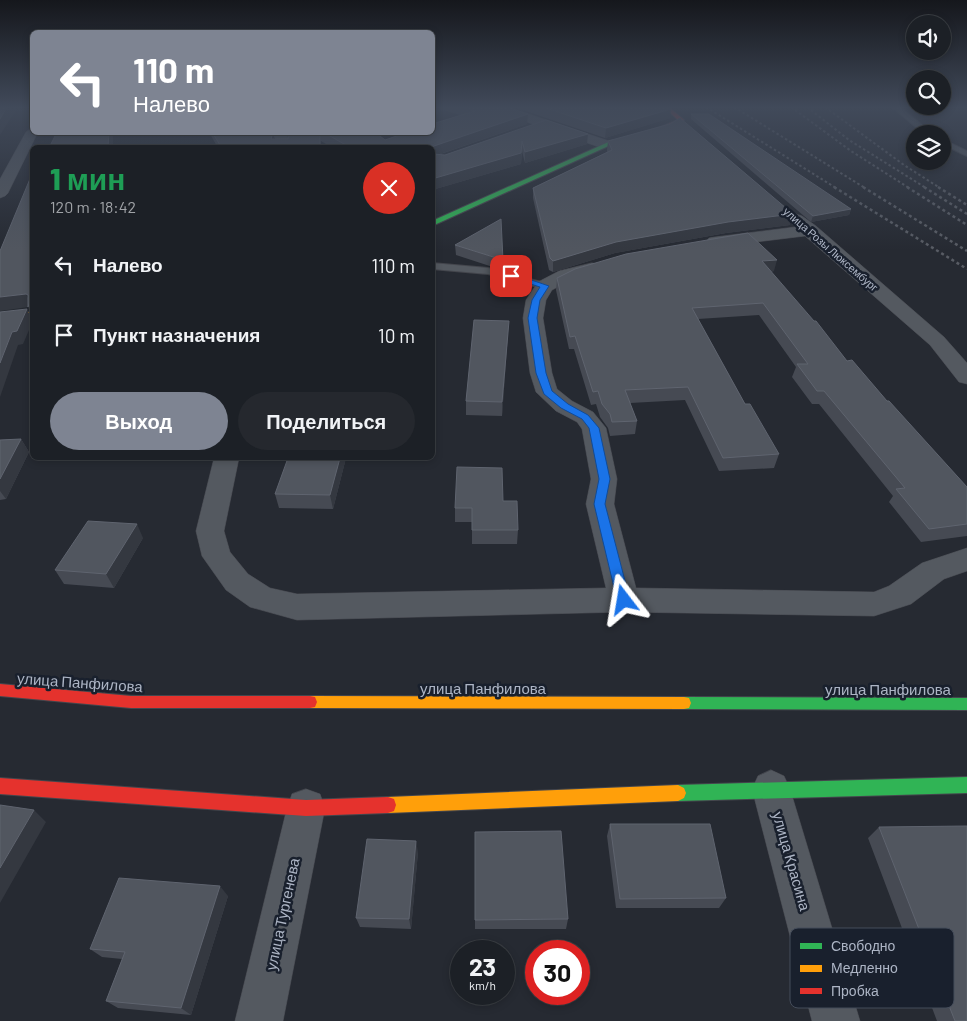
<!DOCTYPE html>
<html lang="ru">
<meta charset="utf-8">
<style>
body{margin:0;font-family:Barlow,sans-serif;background:#25282e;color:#f1f3f6;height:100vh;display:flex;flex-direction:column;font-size:19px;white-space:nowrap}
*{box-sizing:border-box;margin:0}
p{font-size:16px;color:#a0a3a7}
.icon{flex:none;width:28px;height:28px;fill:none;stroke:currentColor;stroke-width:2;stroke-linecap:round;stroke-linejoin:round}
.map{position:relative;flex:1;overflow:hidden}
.drawer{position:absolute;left:30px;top:145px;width:405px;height:315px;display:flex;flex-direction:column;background:#1c2026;border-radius:8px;box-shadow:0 2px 8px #0003,0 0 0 1px #3a3e43}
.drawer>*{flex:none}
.guide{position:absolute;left:30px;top:30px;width:405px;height:105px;border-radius:8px;box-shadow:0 2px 8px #0003,0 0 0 1px #3a3e43;background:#7e8492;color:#fff;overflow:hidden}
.tools{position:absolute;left:906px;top:15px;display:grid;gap:10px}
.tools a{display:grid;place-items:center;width:45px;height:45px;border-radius:50%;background:#1c2026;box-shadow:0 2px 8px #0003,0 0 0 1px #3a3e43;font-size:25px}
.speed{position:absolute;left:450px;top:940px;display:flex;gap:10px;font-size:25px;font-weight:700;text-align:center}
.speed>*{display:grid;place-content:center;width:65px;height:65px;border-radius:50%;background:#1c2026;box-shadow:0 2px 8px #0003,0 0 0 1px #3a3e43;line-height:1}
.speed small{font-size:12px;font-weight:400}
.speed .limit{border:8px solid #d22;background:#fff;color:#111}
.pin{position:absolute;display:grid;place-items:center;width:42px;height:42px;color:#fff;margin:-21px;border-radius:10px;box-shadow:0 2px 8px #0006}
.me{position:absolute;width:55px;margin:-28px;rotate:346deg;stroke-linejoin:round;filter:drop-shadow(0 0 4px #0008)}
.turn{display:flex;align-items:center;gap:18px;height:105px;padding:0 20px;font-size:22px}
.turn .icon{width:65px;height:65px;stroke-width:2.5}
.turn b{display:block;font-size:35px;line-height:42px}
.round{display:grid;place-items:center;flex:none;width:52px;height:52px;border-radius:26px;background:#25282e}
.overview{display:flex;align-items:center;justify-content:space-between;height:85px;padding:0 20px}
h1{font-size:30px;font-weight:800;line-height:38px;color:#1e9e55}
.primary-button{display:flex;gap:10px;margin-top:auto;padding:10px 20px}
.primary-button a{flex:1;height:58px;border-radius:30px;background:#7e8492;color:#fff;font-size:20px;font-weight:800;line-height:58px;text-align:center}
.primary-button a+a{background:#25282e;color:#f1f3f6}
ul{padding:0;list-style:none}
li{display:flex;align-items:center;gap:15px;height:70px;padding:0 20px}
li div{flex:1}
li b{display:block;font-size:19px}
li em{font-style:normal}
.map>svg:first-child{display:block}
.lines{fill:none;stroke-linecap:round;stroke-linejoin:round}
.lane-casing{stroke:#44464d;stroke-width:2}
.street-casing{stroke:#44464d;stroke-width:1}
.fast-casing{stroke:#44464d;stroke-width:2}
.slow-casing{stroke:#44464d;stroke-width:2}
.jam-casing{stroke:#44464d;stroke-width:2}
.lane{fill:#545960;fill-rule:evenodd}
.street{fill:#545960;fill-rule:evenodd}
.fast{fill:#30b455;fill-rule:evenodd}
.slow{fill:#ff9f0a;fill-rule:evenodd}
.jam{fill:#e5322d;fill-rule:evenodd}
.rail-far1{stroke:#585c64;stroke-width:2;stroke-dasharray:2.5 2.5;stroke-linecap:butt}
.rail{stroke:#585c64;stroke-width:2.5;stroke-dasharray:3 3;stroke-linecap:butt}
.wall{fill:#464a53}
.shaded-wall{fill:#343840}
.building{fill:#51565f;stroke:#5f646f}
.route{fill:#1a73e8;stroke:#114b97}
.labels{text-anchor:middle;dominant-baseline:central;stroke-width:5;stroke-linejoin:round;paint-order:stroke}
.far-street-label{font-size:11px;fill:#adb5c5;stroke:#19202d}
.near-street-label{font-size:15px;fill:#adb5c5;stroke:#19202d}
.key{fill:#19202d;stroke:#454d5b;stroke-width:1}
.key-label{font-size:14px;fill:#adb5c5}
</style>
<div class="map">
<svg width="967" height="1021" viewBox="0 0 967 1021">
<rect width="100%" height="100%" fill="#262a32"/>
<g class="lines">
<g class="lane-casing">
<path id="lane" d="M 892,107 L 900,107 L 933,134 L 924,134 Z
M 942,139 L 967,151 L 967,156 L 942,144 Z
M 432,263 L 488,268 L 549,284 L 551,286 L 545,289 L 488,274 L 432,269 Z"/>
</g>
<g class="street-casing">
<path id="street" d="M 490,107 L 508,107 L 609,141 L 611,144 L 604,148 L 599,147 L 492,110 Z
M 32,128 L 32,132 L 38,132 L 8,193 L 5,196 L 0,198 L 0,179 L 26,132 Z
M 270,132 L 284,132 L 291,141 L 288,148 L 274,148 L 277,141 Z
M 796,214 L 802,216 L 816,226 L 944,337 L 967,363 L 967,384 L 959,382 L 930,345 L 805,236 L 715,247 L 709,246 L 706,242 L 709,238 L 715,237 L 795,227 L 788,219 L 790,216 Z
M 592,263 L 598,264 L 601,268 L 598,272 L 573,279 L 552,290 L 546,300 L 543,318 L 552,373 L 557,389 L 572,401 L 593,412 L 606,428 L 617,479 L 614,504 L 636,588 L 874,592 L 889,586 L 922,563 L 967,548 L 967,571 L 944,579 L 911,604 L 874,616 L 624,612 L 297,620 L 250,607 L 226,590 L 202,556 L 196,531 L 214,458 L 239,458 L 224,531 L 230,552 L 248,574 L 270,588 L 297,594 L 606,588 L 586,504 L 591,479 L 582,429 L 577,422 L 556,411 L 536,392 L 530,373 L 523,318 L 526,300 L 538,282 L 559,271 Z
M 771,770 L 784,776 L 790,789 L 860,1021 L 812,1021 L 752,789 L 758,776 Z
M 306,789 L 320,794 L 325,808 L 283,1021 L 235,1021 L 287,808 L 292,794 Z"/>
</g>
<g class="fast-casing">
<path id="fast" d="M 613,140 L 615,143 L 432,226 L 432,221 Z
M 684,697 L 967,698 L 967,710 L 684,709 L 679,708 L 677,703 L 679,698 Z
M 967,777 L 967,793 L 678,801 L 672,798 L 670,793 L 672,788 L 678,785 Z"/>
</g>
<g class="slow-casing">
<path id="slow" d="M 32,312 L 32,316 L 0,320 L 0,316 Z
M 310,696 L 684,697 L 689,698 L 691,703 L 689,708 L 684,709 L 310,708 L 305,707 L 303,702 L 305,697 Z
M 678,785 L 684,788 L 686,793 L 684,798 L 678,801 L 388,813 L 382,811 L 380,805 L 382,799 L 388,797 Z"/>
</g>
<g class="jam-casing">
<path id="jam" d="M 664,107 L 669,107 L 684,120 L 665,129 L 613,144 L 610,142 L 661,127 L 678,120 Z
M 0,684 L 131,696 L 310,696 L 315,697 L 317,702 L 315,707 L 310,708 L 131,708 L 0,696 Z
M 0,778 L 306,800 L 388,797 L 394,799 L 396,805 L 394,811 L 388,813 L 306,816 L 0,794 Z"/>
</g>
<use href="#lane" class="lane"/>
<use href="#street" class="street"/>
<use href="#fast" class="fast"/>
<use href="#slow" class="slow"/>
<use href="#jam" class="jam"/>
<path class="rail-far1" d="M 706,107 L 836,188
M 734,107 L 865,188
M 791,107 L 851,151 L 909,188
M 807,107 L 849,140 L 926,188
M 825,107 L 904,165 L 940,188"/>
<path class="rail" d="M 834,187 L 967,269
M 863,187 L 967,251
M 907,187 L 967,225
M 924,187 L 967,214
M 938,187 L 967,205"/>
</g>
<path class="wall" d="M 434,107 L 506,107 L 528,114 L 527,124 L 438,155 L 445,155 L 546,120 L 587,144 L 525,163 L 522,151 L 521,164 L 432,190 L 432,148 L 333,148 L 321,141 L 321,148 L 218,148 L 209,132 L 273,132 L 274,139 L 288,139 L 289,135 L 287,132 L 375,132 L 385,140 L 460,115 Z
M 514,107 L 669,107 L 670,118 L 605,138 Z
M 691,114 L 851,209 L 849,215 L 811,222 L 691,119 Z
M 608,141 L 790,225 L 726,233 L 615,253 L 553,272 L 549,270 L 533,198 L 533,188 L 607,152 L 607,150 Z
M 455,245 L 503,260 L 502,270 L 456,255 Z
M 774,271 L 771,272 L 847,361 L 887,401 L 967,487 L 967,536 L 921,542 L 889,502 L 893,496 L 819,404 L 812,404 L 792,377 L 796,367 L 759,315 L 698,319 L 745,404 L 779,454 L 774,468 L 719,471 L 685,400 L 630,403 L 637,421 L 635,434 L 610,436 L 608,428 L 600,417 L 596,404 L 591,405 L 574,349 L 569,349 L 556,290 L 557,278 Z
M 508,334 L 502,416 L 466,415 L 466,401 Z
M 21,439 L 29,452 L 6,499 L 0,500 L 0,440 Z
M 346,458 L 333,509 L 279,508 L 275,494 Z
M 503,501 L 518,530 L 517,544 L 472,544 L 472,522 L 455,522 L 455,508 Z
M 143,538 L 114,588 L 64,584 L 55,570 Z
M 610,824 L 726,898 L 719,908 L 616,908 L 607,836 Z
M 879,827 L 967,1021 L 937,1021 L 868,838 Z
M 418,852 L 411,929 L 360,927 L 356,918 Z
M 228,896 L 191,1015 L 118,1008 L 106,1001 L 122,959 L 102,957 L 90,949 Z
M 568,919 L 566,929 L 475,929 L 475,920 Z"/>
<path class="shaded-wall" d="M 7,107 L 18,107 L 0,135 L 0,119 Z
M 671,109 L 670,118 L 605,138 L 606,128 Z
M 528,114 L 527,124 L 434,156 L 432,159 L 432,148 L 434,146 Z
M 109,132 L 113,132 L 113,148 L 108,148 Z
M 273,132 L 275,141 L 271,139 Z
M 320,132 L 321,141 L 321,148 L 320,148 Z
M 588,134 L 587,144 L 525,163 L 525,152 Z
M 522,141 L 521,164 L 432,190 L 432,179 Z
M 851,209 L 849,215 L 811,222 L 813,216 Z
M 793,214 L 790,225 L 726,233 L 615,253 L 553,272 L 553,261 L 616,242 L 728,222 Z
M 777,260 L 774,271 L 758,273 L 762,261 Z
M 26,294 L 30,302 L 32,296 L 32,317 L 28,307 L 0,311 L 0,297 Z
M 27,309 L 32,320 L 32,323 L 23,344 L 18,345 L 0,397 L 0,363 L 12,332 Z
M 509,321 L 508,334 L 502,416 L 502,402 Z
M 21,439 L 29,452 L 6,499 L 0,491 L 0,479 Z
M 340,458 L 346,458 L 333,509 L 330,495 Z
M 137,524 L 143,538 L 114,588 L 106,574 Z
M 34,810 L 46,822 L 0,903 L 0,868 Z
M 416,841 L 418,852 L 411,929 L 409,919 Z
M 220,886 L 228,896 L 191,1015 L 181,1008 Z"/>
<path class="building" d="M 0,107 L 7,107 L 0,119 Z
M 464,107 L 506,107 L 528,114 L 434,146 L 432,148 L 351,148 L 323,132 L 375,132 L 385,140 L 408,132 L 432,132 L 432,124 L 475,111 Z
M 543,107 L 669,107 L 671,109 L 606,128 Z
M 691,114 L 709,114 L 851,209 L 813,216 Z
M 680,118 L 793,214 L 728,222 L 616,242 L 553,261 L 550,258 L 533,188 L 612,150 L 608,141 L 670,124 Z
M 546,120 L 588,134 L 525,152 L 522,141 L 521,153 L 432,179 L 432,153 L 433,154 L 445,155 Z
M 57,132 L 109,132 L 108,148 L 49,148 Z
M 212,132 L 273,132 L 271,139 L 288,139 L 290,132 L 320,132 L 320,148 L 223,148 L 223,145 L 220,145 Z
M 32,174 L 32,249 L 30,255 L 32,255 L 32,296 L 28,307 L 28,295 L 26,294 L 0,297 L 0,251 Z
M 501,219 L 503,260 L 455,245 Z
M 748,233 L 777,260 L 762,261 L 814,321 L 816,321 L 847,361 L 852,360 L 887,401 L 889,401 L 967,487 L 967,524 L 929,529 L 896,489 L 905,488 L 824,391 L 817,391 L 797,364 L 808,364 L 763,303 L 692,308 L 745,404 L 750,404 L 779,454 L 723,458 L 688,387 L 625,390 L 637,421 L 612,422 L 610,414 L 602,404 L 598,391 L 593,392 L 575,336 L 570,337 L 557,278 L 575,269 L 626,254 Z
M 27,309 L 17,331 L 12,332 L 0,363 L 0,312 Z
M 474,320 L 509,321 L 502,402 L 466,401 Z
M 21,439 L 0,479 L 0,440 Z
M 288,458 L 340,458 L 330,495 L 275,494 Z
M 457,467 L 502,468 L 503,501 L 517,501 L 518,530 L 472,530 L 472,508 L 455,508 Z
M 88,521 L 137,524 L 106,574 L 55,570 Z
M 0,805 L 34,810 L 0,868 Z
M 610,824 L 710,824 L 726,898 L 620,899 Z
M 967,826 L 967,1021 L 955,1021 L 879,827 Z
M 561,831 L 568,919 L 475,920 L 475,832 Z
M 367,839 L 416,841 L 409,919 L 356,918 Z
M 119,878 L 220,886 L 181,1008 L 106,1001 L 125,952 L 90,949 Z"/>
<linearGradient id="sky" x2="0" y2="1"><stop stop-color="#15171c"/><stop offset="0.43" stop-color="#414a5a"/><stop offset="1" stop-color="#414a5a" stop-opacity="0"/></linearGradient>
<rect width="967" height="250" fill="url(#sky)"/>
<path class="route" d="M 511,273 L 549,286 L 540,300 L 537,318 L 546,373 L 552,391 L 568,404 L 588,415 L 599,428 L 610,479 L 605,504 L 630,600 L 628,604 L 619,604 L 617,600 L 594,504 L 599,479 L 589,428 L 582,419 L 561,408 L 544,394 L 536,373 L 528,318 L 532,300 L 540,287 L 508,277 L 508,274 Z"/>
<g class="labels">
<g class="far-street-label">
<text transform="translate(831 249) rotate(41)">улица Розы Люксембург</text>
</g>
<g class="near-street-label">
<text transform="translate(80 682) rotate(4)">улица Панфилова</text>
<text x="483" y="688">улица Панфилова</text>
<text x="888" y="689">улица Панфилова</text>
<text transform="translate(792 861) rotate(74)">улица Красина</text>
<text transform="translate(282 914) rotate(-78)">улица Тургенева</text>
</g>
</g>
<rect x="790" y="928" width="164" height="80" rx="8" class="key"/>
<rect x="800" y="943" width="22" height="6" fill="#30b455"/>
<rect x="800" y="965" width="22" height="7" fill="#ff9f0a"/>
<rect x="800" y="988" width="22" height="6" fill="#e5322d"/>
<g class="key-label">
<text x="831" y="951">Свободно</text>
<text x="831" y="973">Медленно</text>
<text x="831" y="996">Пробка</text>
</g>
</svg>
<div class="tools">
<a><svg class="icon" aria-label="sound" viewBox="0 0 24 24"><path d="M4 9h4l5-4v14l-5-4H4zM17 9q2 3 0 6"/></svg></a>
<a><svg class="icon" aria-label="search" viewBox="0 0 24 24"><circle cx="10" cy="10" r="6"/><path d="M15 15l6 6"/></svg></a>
<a><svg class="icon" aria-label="layers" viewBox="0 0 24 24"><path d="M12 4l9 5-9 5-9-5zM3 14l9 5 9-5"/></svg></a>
</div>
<div class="speed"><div>23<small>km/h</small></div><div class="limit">30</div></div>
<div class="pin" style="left:511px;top:276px;background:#d93025"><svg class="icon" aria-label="arrive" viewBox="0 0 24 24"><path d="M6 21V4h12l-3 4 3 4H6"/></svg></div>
<svg class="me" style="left:624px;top:600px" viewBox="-20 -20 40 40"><path d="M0-17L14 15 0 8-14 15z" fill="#1a73e8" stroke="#fff" stroke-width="4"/></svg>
<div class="guide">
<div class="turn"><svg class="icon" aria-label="left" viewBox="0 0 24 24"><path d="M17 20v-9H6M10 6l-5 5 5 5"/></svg><div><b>110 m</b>Налево</div></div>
</div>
<section class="drawer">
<div class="overview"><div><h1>1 мин</h1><p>120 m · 18:42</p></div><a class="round" style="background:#d93025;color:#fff"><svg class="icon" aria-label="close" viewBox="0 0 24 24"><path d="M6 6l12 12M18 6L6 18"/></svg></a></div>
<ul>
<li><svg class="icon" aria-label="left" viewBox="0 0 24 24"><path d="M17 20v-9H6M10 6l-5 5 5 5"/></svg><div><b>Налево</b></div><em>110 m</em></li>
<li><svg class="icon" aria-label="arrive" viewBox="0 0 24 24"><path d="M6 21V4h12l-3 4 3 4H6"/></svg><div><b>Пункт назначения</b></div><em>10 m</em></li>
</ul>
<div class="primary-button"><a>Выход</a><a>Поделиться</a></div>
</section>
</div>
